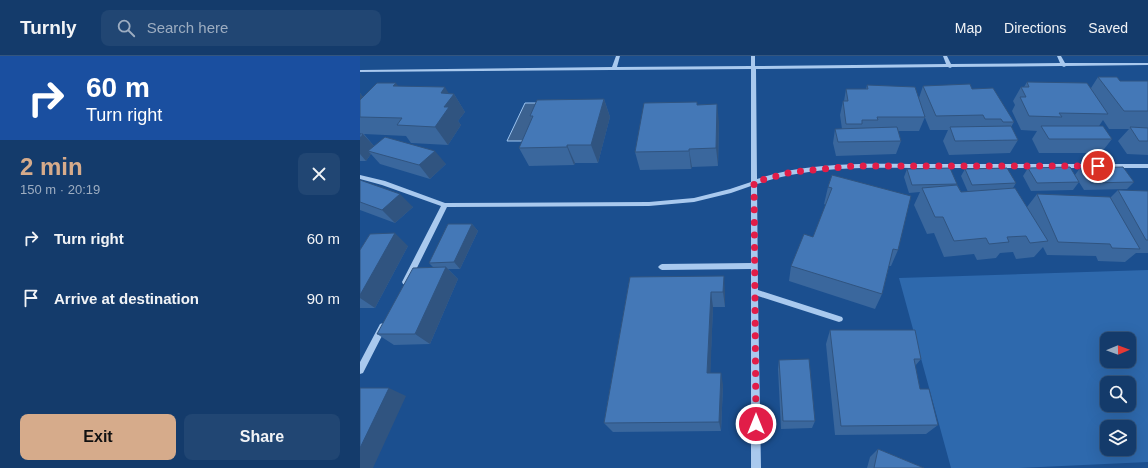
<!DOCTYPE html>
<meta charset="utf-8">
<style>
body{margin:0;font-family:Helvetica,sans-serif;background:#214673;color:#f1f3f6;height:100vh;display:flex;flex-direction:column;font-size:15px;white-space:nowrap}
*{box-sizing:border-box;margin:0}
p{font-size:13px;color:#9dadc1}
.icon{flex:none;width:22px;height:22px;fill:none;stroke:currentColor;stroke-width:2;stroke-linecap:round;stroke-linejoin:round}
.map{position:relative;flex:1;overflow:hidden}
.drawer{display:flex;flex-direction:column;background:#143b6b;width:360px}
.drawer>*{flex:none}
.top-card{background:#1a4fa0;color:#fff;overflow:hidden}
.needle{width:26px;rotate:89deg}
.buttons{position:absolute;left:740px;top:276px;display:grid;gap:8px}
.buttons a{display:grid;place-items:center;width:36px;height:36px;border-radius:8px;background:#143b6b;box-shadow:0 4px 16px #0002,0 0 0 1px #33557e;font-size:20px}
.pin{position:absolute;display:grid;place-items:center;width:34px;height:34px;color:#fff;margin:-17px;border:2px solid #fff;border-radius:50%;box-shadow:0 1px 4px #0007}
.me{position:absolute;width:44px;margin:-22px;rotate:0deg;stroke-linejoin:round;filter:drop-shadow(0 0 3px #0008)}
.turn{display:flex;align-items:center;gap:14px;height:84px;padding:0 20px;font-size:18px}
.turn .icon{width:52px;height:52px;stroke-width:2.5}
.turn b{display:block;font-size:28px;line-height:34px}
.round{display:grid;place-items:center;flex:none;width:42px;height:42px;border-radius:8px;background:#214673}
.headline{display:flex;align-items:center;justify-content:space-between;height:68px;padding:0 20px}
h1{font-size:24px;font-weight:700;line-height:30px;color:#d6ab8b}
.action{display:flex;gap:8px;margin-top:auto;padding:8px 20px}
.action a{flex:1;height:46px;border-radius:8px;background:#d6ab8b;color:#111;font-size:16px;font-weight:700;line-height:46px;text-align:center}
.action a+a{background:#214673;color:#f1f3f6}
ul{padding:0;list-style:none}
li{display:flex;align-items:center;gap:12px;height:60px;padding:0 20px}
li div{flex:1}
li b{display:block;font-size:15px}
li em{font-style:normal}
header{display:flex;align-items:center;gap:24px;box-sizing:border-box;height:56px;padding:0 20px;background:#143b6b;border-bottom:1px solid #33557e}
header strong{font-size:19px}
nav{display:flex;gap:22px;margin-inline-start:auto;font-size:14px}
.search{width:280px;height:36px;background:#214673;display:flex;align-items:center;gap:10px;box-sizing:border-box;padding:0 14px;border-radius:8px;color:#9dadc1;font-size:15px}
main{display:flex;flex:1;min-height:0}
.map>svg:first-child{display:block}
.green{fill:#2e69ad;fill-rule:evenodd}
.water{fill:#3c6290;stroke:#9cc4f0}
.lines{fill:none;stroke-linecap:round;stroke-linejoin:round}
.minor{fill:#a9c9ee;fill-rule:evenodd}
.wall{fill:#3a679d}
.shaded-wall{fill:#305480}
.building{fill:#4478b7;stroke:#305480}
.route{stroke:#e11d48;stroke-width:7;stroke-dasharray:0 12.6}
</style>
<header>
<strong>Turnly</strong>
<div class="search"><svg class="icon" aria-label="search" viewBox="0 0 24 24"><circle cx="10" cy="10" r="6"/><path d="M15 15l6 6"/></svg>Search here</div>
<nav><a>Map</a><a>Directions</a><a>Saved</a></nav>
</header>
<main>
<section class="drawer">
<div class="top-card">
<div class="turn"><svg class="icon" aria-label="right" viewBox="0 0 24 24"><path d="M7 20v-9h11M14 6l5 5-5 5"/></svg><div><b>60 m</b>Turn right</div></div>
</div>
<div class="headline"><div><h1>2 min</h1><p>150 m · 20:19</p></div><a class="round"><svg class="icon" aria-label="close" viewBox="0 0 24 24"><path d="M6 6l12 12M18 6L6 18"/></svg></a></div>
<ul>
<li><svg class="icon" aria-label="right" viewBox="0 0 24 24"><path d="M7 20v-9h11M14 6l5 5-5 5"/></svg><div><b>Turn right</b></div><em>60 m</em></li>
<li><svg class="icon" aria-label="arrive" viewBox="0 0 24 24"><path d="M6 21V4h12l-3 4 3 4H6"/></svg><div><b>Arrive at destination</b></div><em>90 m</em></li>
</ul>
<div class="action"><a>Exit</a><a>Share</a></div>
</section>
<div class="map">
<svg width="788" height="412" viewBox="0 0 788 412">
<rect width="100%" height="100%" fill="#1b4f8f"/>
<path class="green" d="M 788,214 L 788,406 L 659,412 L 591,412 L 539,222 ZM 747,283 L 769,283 L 769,305 L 747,305 ZM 747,327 L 769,327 L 769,349 L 747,349 ZM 747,371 L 769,371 L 769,393 L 747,393 Z"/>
<path class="water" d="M 165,47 L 214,47 L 166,85 L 147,85 Z"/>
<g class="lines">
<path class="minor" d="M 256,0 L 260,0 L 257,11 L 391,10 L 391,0 L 395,0 L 395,10 L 586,8 L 583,0 L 587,0 L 591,8 L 700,7 L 697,0 L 701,0 L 705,7 L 788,7 L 788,9 L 706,10 L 704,11 L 702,10 L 592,11 L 590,12 L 588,11 L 396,13 L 397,123 C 451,104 518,108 575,108 C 646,108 717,108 788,108 L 788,112 C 718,112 648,112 578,112 C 519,112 453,108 397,128 L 398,234 L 479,260 L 482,261 L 483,263 L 482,265 L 479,266 L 398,240 L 401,412 L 391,412 L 391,213 L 302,214 L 300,213 L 298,211 L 300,209 L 302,208 L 391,207 L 391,130 L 371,137 L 334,146 L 289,150 L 87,151 L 49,228 L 46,229 L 43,228 L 42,226 L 81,150 L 22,129 L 0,123 L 0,119 L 25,125 L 85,147 L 289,146 L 334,142 L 370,133 L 391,126 L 391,13 L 0,16 L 0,14 L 252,11 Z
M 23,267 L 26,268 L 27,270 L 3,317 L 0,318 L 0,306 L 20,268 Z"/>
</g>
<path class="wall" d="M 738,21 L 760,25 L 788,25 L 788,99 L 767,98 L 758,85 L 769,73 L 749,73 L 743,64 L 739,70 L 752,83 L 741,97 L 679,97 L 672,83 L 677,75 L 661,74 L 652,55 L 655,49 L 653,45 L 661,31 L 664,31 L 667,26 L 731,32 Z
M 507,29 L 559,42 L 563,30 L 612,33 L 654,66 L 651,71 L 658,84 L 650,97 L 589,99 L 583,85 L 588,74 L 570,74 L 563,57 L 565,61 L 559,75 L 538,75 L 541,85 L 536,98 L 476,100 L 473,87 L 475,73 L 482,73 L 480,59 L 483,45 L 484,45 L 486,33 L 506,33 Z
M 39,31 L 94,38 L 105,56 L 98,65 L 101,69 L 88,89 L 51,87 L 46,80 L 4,78 L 14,90 L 86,108 L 70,123 L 20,108 L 11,98 L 6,105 L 0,105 L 0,78 L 1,78 L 0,77 L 0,37 L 3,41 Z
M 244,43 L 250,61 L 238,107 L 215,107 L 214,109 L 169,110 L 159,92 L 172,63 L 170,60 Z
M 337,49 L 359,66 L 358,110 L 332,111 L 331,113 L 280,114 L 275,96 Z
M 668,112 L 715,119 L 720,112 L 774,126 L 767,133 L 724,134 L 719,126 L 713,134 L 671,135 L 663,120 Z
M 547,113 L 597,128 L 601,136 L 608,136 L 601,120 L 605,113 L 656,127 L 653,132 L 667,151 L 677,138 L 750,142 L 758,134 L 788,135 L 788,197 L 776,197 L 765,206 L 738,205 L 736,200 L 687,199 L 683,191 L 674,201 L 656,203 L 653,196 L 640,197 L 636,202 L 617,204 L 614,198 L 584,201 L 574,177 L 567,178 L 554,149 L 560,136 L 549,137 L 544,121 Z
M 472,119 L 538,194 L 531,210 L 529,210 L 522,238 L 515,253 L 429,225 L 431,210 L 453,181 L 466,149 L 464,148 L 468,131 Z
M 0,124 L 53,151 L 35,167 L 0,154 Z
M 112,168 L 118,175 L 100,213 L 88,213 L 98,223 L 70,288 L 34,289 L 17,278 L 74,212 L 69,207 Z
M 48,190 L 15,252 L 0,252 L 0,194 Z
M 270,221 L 365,236 L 365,251 L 353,251 L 350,317 L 363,329 L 361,375 L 253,376 L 244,367 Z
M 470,274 L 561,303 L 555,310 L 560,333 L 578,369 L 566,378 L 475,379 L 466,288 Z
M 419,304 L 455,365 L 452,372 L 421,373 L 418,313 Z
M 518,393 L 564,412 L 507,412 L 510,401 Z"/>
<path class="shaded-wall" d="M 36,27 L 50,45 L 33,30 Z
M 85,31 L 91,41 L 94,38 L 105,56 L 98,65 L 101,69 L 88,89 L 75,71 L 84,51 L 81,37 Z
M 0,37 L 10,49 L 0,60 Z
M 244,43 L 250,61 L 238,107 L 231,89 Z
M 357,48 L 359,66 L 358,110 L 356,92 Z
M 3,78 L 15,91 L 8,95 L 11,98 L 6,105 L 0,98 L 0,82 Z
M 207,89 L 215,107 L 214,109 L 207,91 Z
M 329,93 L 332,111 L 331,113 L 329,95 Z
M 75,95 L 86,108 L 70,123 L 59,109 Z
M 40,138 L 53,151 L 35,167 L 22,154 Z
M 112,168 L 118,175 L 100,213 L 94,206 Z
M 35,177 L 48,190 L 15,252 L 0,242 L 0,239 Z
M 86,211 L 98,223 L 70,288 L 55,278 Z
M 364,220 L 365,236 L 365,251 L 363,236 Z
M 351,236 L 353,251 L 350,328 L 347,317 Z
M 361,317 L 363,329 L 361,375 L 359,366 Z
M 29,332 L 46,340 L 13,412 L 0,412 L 0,392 Z"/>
<path class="building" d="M 738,21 L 757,21 L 760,25 L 788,25 L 788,55 L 764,55 Z
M 667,26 L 727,27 L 748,58 L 699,57 L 702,61 L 669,60 L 660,41 L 666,41 L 661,31 L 669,31 Z
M 17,27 L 36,27 L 33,30 L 85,31 L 81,37 L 94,38 L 84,51 L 89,51 L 75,71 L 37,69 L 42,62 L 0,61 L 0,44 Z
M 610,28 L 612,33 L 633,32 L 654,66 L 643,66 L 641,63 L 625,63 L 623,59 L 576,60 L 563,30 Z
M 507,29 L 555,31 L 565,61 L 517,61 L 518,64 L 502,64 L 502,68 L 486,68 L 483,45 L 488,45 L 486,33 L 508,33 Z
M 244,43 L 231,89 L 207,89 L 207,91 L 159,92 L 173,60 L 170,60 L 177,44 Z
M 337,46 L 337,49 L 357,48 L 356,92 L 329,93 L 329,95 L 275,96 L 284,47 Z
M 651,70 L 658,84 L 595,85 L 590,71 Z
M 681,70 L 743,70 L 752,83 L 689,83 Z
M 537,71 L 541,85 L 478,86 L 475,73 Z
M 770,71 L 788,72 L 788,85 L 779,85 Z
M 0,78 L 3,78 L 0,82 Z
M 25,81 L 75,95 L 59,109 L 8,95 Z
M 710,111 L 719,126 L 677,127 L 668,112 Z
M 763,111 L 774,126 L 731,127 L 720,112 Z
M 590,112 L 597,128 L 552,129 L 547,113 Z
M 647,112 L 656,127 L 612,129 L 605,113 Z
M 472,119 L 551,140 L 538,194 L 533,193 L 522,238 L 431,210 L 444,178 L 453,181 L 472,132 L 468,131 Z
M 0,124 L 40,138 L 22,154 L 0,146 Z
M 597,129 L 601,136 L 655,132 L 688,185 L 670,187 L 666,180 L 647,181 L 649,186 L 629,188 L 626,182 L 594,185 L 583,161 L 575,161 L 562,132 Z
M 758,134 L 788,135 L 788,184 L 786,184 Z
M 677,138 L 750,141 L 780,193 L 752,192 L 750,188 L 698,186 Z
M 88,168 L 112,168 L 94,206 L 69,207 Z
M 35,177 L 0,239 L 0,194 L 10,178 Z
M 86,211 L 55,278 L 17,278 L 53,212 Z
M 364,220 L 363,236 L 351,236 L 347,317 L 361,317 L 359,366 L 244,367 L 270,221 Z
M 470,274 L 555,274 L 561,303 L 554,303 L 560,333 L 569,333 L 578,369 L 481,370 Z
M 449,303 L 455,365 L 423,365 L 419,304 Z
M 0,332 L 29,332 L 0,392 Z
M 518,393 L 564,412 L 514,412 Z"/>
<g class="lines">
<path class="route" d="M 396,368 L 394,126 L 432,116 L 492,110 L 738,110"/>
</g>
</svg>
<div class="buttons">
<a><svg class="needle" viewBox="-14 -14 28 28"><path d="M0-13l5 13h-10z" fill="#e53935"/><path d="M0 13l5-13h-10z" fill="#9dadc1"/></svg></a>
<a><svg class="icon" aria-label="search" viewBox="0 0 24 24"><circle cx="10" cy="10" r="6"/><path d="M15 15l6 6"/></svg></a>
<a><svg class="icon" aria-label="layers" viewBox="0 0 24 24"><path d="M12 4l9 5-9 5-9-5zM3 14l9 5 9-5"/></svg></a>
</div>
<div class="pin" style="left:738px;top:110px;background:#d93025"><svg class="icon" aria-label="arrive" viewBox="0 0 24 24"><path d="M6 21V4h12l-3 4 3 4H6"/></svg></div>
<svg class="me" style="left:396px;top:368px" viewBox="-20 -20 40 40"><circle r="17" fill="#e11d48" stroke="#fff" stroke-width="3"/><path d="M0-11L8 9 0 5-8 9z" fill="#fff"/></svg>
</div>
</main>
